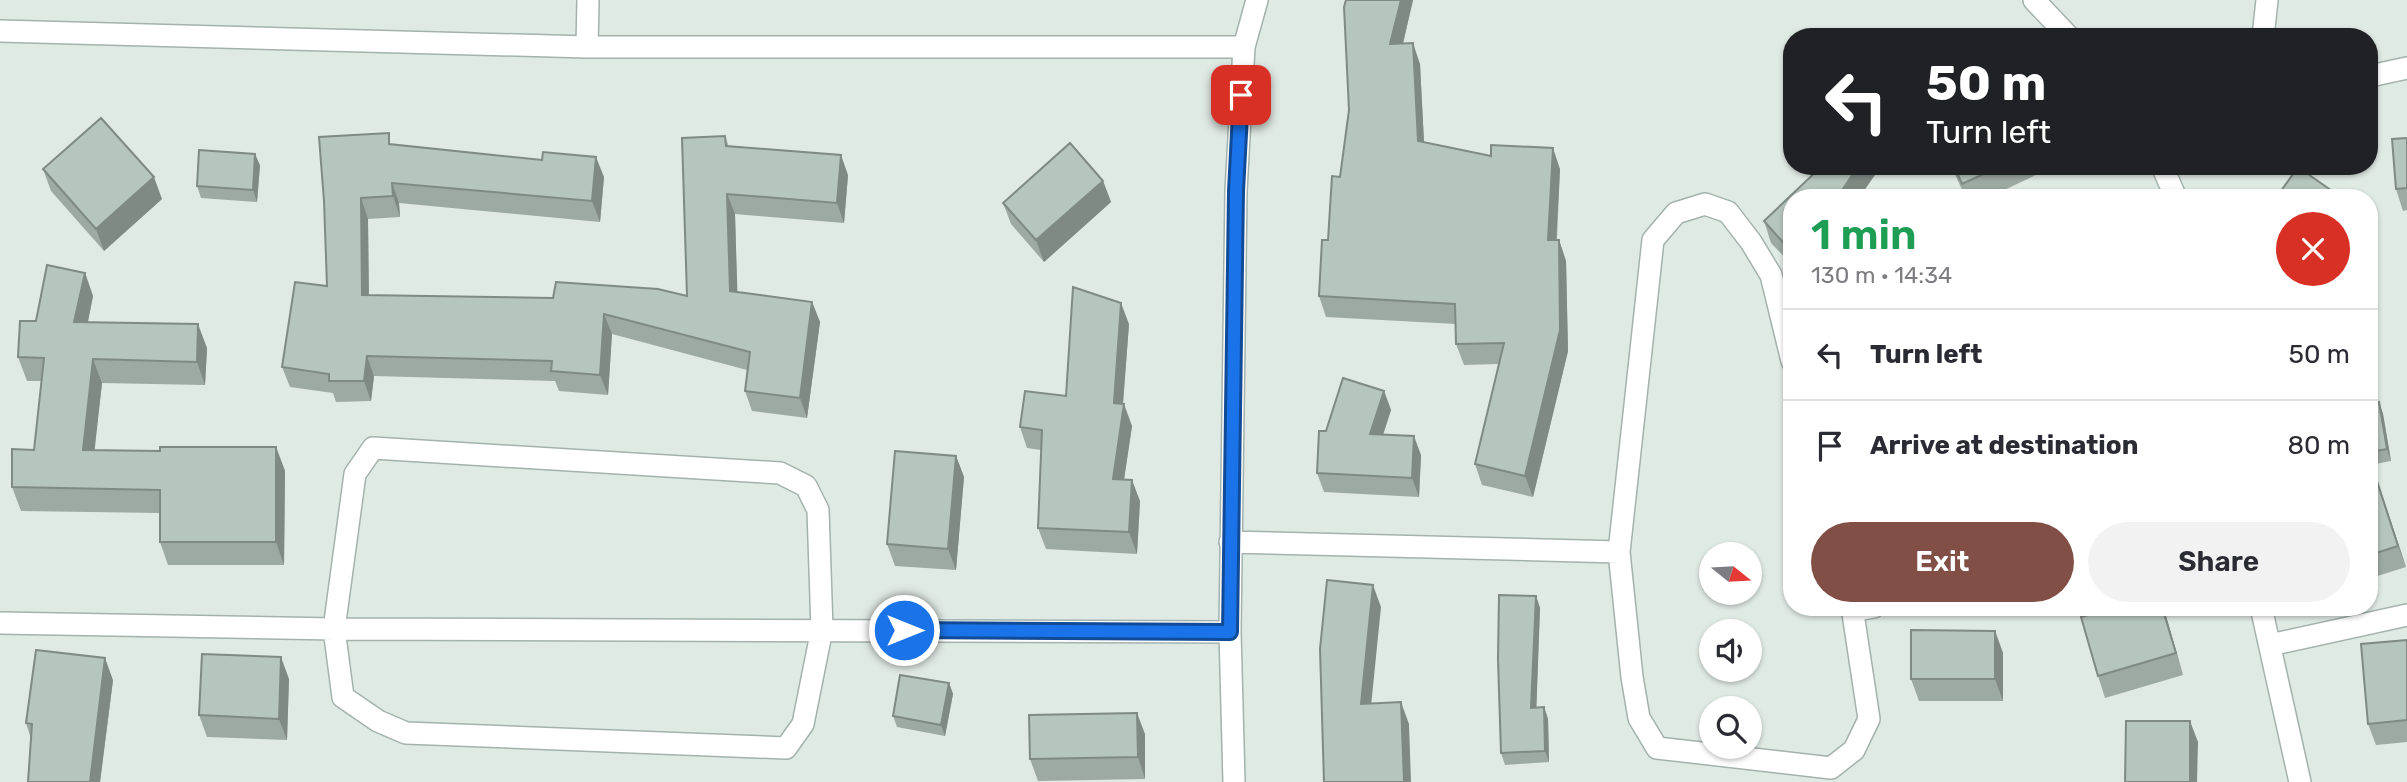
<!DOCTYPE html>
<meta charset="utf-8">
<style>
body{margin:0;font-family:Rubik,sans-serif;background:#f2f2f3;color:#2b2b33;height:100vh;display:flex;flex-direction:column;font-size:26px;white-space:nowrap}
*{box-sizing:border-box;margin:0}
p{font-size:23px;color:#7c7c81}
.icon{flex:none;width:38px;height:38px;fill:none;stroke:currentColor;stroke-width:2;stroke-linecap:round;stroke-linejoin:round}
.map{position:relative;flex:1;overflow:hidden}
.side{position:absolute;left:1783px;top:189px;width:595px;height:427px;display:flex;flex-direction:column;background:#fff;border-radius:28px;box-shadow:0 2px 5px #0004}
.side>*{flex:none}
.hud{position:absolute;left:1783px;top:28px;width:595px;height:147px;border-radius:28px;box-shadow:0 2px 5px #0004;background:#202124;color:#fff;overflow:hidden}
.needle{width:46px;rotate:108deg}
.fabs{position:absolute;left:1699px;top:542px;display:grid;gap:14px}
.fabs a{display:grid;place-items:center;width:63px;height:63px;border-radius:50%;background:#fff;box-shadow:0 2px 5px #0004;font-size:35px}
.pin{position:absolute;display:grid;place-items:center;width:60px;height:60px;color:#fff;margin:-30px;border-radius:14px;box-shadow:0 4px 10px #0006}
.me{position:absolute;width:77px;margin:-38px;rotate:90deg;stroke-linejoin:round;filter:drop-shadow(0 0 5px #0008)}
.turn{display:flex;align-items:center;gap:24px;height:147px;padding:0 28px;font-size:32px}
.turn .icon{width:91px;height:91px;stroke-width:2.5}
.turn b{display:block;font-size:49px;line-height:60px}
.round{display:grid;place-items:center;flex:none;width:74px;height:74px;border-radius:37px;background:#f2f2f3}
.head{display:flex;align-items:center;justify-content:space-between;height:119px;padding:0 28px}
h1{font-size:42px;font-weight:600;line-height:52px;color:#1e9e55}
.action{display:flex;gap:14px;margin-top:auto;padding:14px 28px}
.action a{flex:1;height:80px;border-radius:42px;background:#814f46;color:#fff;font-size:28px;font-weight:600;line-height:80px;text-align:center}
.action a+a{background:#f2f2f3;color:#2b2b33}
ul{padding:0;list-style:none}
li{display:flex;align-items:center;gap:21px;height:91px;padding:0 28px;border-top:2px solid #e1e1e2}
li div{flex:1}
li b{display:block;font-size:26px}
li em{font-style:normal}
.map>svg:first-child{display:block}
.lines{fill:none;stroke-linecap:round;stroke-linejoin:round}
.minor-casing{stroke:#a3b2ac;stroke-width:24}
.minor{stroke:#fff;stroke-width:21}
.wall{fill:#9da9a3}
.shaded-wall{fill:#7f8a85}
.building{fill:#b6c5be;stroke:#7f8a85;stroke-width:2}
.route-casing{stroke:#114b97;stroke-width:18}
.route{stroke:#1a73e8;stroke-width:12}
</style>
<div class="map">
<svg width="2407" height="782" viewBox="0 0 2407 782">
<rect width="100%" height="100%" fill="#e0eae5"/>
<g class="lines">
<g class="minor-casing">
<path id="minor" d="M 2034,0 L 2069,37
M 0,31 L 587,47 L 1244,47
M 2263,37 L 2267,0
M 587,47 L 588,0
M 2370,76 L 2407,68
M 2162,166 L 2176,198
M 1792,361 L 1771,275 L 1751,242 L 1728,212 L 1705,204 L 1676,213 L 1653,240 L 1619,552 L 1632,677 L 1639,718 L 1657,748 L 1831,768 L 1854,750 L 1869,719 L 1852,607
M 373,448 L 780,473 L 806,486 L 818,510 L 822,629 L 803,724 L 786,748 L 406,733 L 378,721 L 343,697 L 334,629 L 355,474 Z
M 1230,542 L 1619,552
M 2261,607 L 2300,782
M 1852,611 L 1874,607
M 0,623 L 334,629 L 1230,632
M 2270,645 L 2407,615
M 1234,782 L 1230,632 L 1236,191 L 1244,47 L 1257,0"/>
</g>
<use href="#minor" class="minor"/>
</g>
<path class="wall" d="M 1346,0 L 1413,0 L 1403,43 L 1420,64 L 1424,143 L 1560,169 L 1557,240 L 1559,240 L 1566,261 L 1568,351 L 1533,497 L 1482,485 L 1475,464 L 1499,364 L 1464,365 L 1456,344 L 1456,324 L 1326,317 L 1319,296 L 1328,240 L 1340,177 L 1349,110 Z
M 725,136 L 729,147 L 848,175 L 844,223 L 735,214 L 737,292 L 812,302 L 820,322 L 807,418 L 752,411 L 745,391 L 747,370 L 612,334 L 608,395 L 559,391 L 555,381 L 374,376 L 371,401 L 336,402 L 333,393 L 290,387 L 282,367 L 327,286 L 324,201 L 393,145 L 604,177 L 600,222 L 399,203 L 400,217 L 368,219 L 369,295 L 553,298 L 687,296 Z
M 2407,138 L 2407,210 L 2403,211 L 2396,189 Z
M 260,165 L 257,202 L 201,198 L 197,186 Z
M 1822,166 L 1881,166 L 1859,198 L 1792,198 L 1792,265 L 1771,243 L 1764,221 Z
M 1951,166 L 2055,166 L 1987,198 L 1966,198 Z
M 43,169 L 162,199 L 104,251 L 51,191 Z
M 1103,181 L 1111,202 L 1044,262 L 1011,224 L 1003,203 Z
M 85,273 L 93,296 L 88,322 L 207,348 L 205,385 L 102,383 L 94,450 L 160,451 L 276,447 L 285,471 L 284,565 L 168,565 L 160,542 L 160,513 L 21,511 L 12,487 L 34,450 L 42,381 L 27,381 L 18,357 L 36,321 Z
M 2370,293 L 2376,337 L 2370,338 Z
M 1129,324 L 1123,404 L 1132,426 L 1124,479 L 1140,501 L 1137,554 L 1046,549 L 1038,528 L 1041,450 L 1027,448 L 1020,427 L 1066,396 Z
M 1384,391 L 1391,410 L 1383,435 L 1421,455 L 1419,497 L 1324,492 L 1317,473 L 1326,431 Z
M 2379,402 L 2383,414 L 2391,461 L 2370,465 L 2370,404 Z
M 956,456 L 964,477 L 956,570 L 895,566 L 887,544 Z
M 2372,466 L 2406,567 L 2371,578 L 2370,574 L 2370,467 Z
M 1536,596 L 1540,608 L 1536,708 L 1544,707 L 1548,719 L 1549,762 L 1505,765 L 1501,753 Z
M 2166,616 L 2183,675 L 2105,698 L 2098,676 Z
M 1995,631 L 2003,653 L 2003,701 L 1919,701 L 1911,679 Z
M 2407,640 L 2407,742 L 2376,745 L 2368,724 Z
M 289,679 L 287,740 L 207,737 L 199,715 Z
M 113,680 L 100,782 L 28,782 L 31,739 L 26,723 Z
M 949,683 L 953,694 L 945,736 L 897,727 L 893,716 Z
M 1145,734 L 1145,779 L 1038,781 L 1030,759 Z"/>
<path class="shaded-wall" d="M 1401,0 L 1413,0 L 1398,65 L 1390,44 Z
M 1413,43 L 1420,64 L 1425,162 L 1418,141 Z
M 1553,148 L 1560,169 L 1555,261 L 1548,240 Z
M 255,154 L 260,165 L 257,202 L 253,190 Z
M 841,155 L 848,175 L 844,223 L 837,203 Z
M 596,157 L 604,177 L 600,222 L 592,201 Z
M 1858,166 L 1881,166 L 1859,198 L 1837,198 Z
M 154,177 L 162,199 L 104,251 L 96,229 Z
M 1103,181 L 1111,202 L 1044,262 L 1036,240 Z
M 392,183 L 399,203 L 400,217 L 393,196 Z
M 727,194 L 735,214 L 738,311 L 730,291 Z
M 361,198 L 368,219 L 369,315 L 362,295 Z
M 2370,226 L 2373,236 L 2370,241 Z
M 1559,240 L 1566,261 L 1568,351 L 1533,497 L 1525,476 Z
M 85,273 L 93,296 L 83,345 L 74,322 Z
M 2370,292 L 2370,295 L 2376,337 L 2370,320 Z
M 812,302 L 820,322 L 807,418 L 800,398 Z
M 1121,303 L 1129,324 L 1122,415 L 1124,404 L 1132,426 L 1121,500 L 1113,479 L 1114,403 Z
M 604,314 L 612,334 L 608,395 L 600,375 Z
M 198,324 L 207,348 L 205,385 L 197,362 Z
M 367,356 L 374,376 L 371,401 L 364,381 Z
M 93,359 L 102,383 L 92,474 L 83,450 Z
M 1384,391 L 1391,410 L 1377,453 L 1370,434 Z
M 2379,402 L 2383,414 L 2391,461 L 2387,449 Z
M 1414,436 L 1421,455 L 1419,497 L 1412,478 Z
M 276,447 L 285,471 L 284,565 L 276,542 Z
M 956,456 L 964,477 L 956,570 L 948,549 Z
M 2372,466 L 2380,488 L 2406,567 L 2398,546 Z
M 1132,480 L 1140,501 L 1137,554 L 1129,532 Z
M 1373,585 L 1381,607 L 1369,726 L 1361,704 Z
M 1536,596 L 1540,608 L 1536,720 L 1531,708 Z
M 2162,607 L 2163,607 L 2166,616 L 2183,675 L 2176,653 Z
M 1995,631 L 2003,653 L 2003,701 L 1995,679 Z
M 281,657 L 289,679 L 287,740 L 279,719 Z
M 105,658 L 113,680 L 100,782 L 90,782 Z
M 949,683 L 953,694 L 945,736 L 941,725 Z
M 1401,702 L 1409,724 L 1411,782 L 1404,782 Z
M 1544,707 L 1548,719 L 1549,762 L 1545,751 Z
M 1137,713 L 1145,734 L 1145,779 L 1138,757 Z
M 2190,721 L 2198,742 L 2197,782 L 2190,782 Z"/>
<path class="building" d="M 1346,0 L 1401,0 L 1390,44 L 1413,43 L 1418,141 L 1491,156 L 1491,145 L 1553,148 L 1548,240 L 1559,240 L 1560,330 L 1525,476 L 1475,464 L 1504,343 L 1456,344 L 1455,304 L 1319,296 L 1322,240 L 1328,240 L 1332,176 L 1340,177 L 1349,110 L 1344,7 Z
M 101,118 L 154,177 L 96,229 L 43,169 Z
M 389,133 L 389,144 L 542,160 L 543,152 L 596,157 L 592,201 L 392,183 L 393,196 L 361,198 L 362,295 L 553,298 L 556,282 L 658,289 L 687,296 L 682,138 L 725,136 L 726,146 L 841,155 L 837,203 L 727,194 L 730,291 L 812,302 L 800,398 L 745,391 L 750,352 L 604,314 L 600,375 L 551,371 L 552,361 L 367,356 L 364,381 L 329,381 L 329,374 L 282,367 L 295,282 L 327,286 L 324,201 L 319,137 Z
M 2407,138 L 2407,188 L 2396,189 L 2392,139 Z
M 1070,143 L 1103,181 L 1036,240 L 1003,203 Z
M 199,150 L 255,154 L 253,190 L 197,186 Z
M 1822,166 L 1858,166 L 1837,198 L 1792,198 L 1792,247 L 1789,249 L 1764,221 Z
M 1954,166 L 2001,166 L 1962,184 Z
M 2298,167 L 2342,198 L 2276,198 Z
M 47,265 L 85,273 L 74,322 L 198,324 L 197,362 L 93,359 L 83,450 L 160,451 L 160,447 L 276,447 L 276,542 L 160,542 L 160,490 L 12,487 L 12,449 L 34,450 L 44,358 L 18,357 L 20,321 L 36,321 Z
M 1073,287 L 1121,303 L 1114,403 L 1124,404 L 1113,479 L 1132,480 L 1129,532 L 1038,528 L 1042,430 L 1020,427 L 1025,391 L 1066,396 Z
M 1343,378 L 1384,391 L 1370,434 L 1414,436 L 1412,478 L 1317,473 L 1319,431 L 1326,431 Z
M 2379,402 L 2387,449 L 2370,452 L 2370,404 Z
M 895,451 L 956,456 L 948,549 L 887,544 Z
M 2372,466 L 2398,546 L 2370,555 L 2370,467 Z
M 1327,580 L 1373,585 L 1361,704 L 1401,702 L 1404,782 L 1324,782 L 1320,649 Z
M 1499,595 L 1536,596 L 1531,708 L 1544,707 L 1545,751 L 1501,753 L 1498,659 Z
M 2115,607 L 2162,607 L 2176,653 L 2098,676 L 2081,617 Z
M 1911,630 L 1995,631 L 1995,679 L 1911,679 Z
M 2407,640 L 2407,720 L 2368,724 L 2361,644 Z
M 36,650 L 105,658 L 90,782 L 28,782 L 32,724 L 26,723 Z
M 202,654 L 281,657 L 279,719 L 199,715 Z
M 900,675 L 949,683 L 941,725 L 893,716 Z
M 1137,713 L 1138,757 L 1030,759 L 1029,715 Z
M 2126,721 L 2190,721 L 2190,782 L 2125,782 Z"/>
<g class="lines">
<g class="route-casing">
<path id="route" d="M 904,630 L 1230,632 L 1236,191 L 1241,95"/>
</g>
<use href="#route" class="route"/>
</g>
</svg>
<div class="fabs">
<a><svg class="needle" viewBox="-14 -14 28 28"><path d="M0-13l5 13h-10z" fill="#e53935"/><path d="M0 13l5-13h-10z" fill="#7c7c81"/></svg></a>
<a><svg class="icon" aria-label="sound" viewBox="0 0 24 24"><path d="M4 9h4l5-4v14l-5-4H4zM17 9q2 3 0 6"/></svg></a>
<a><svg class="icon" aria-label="search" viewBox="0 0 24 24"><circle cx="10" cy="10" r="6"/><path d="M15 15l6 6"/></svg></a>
</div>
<div class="pin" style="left:1241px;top:95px;background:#d93025"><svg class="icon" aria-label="arrive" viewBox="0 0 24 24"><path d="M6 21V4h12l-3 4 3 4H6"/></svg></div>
<svg class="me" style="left:904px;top:630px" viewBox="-20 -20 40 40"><circle r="17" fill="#1a73e8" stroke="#fff" stroke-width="3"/><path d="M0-11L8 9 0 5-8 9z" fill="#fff"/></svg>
<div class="hud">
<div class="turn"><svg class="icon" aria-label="left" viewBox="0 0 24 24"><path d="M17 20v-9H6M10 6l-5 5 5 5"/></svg><div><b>50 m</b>Turn left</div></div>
</div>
<section class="side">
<div class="head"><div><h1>1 min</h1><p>130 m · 14:34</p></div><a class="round" style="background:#d93025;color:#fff"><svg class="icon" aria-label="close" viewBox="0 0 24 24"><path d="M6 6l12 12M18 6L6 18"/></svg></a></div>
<ul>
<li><svg class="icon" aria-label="left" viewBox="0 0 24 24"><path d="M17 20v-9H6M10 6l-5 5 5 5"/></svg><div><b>Turn left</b></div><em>50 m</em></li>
<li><svg class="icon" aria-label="arrive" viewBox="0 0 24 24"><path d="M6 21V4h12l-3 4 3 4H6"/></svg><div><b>Arrive at destination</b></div><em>80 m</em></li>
</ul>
<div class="action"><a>Exit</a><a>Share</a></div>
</section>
</div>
